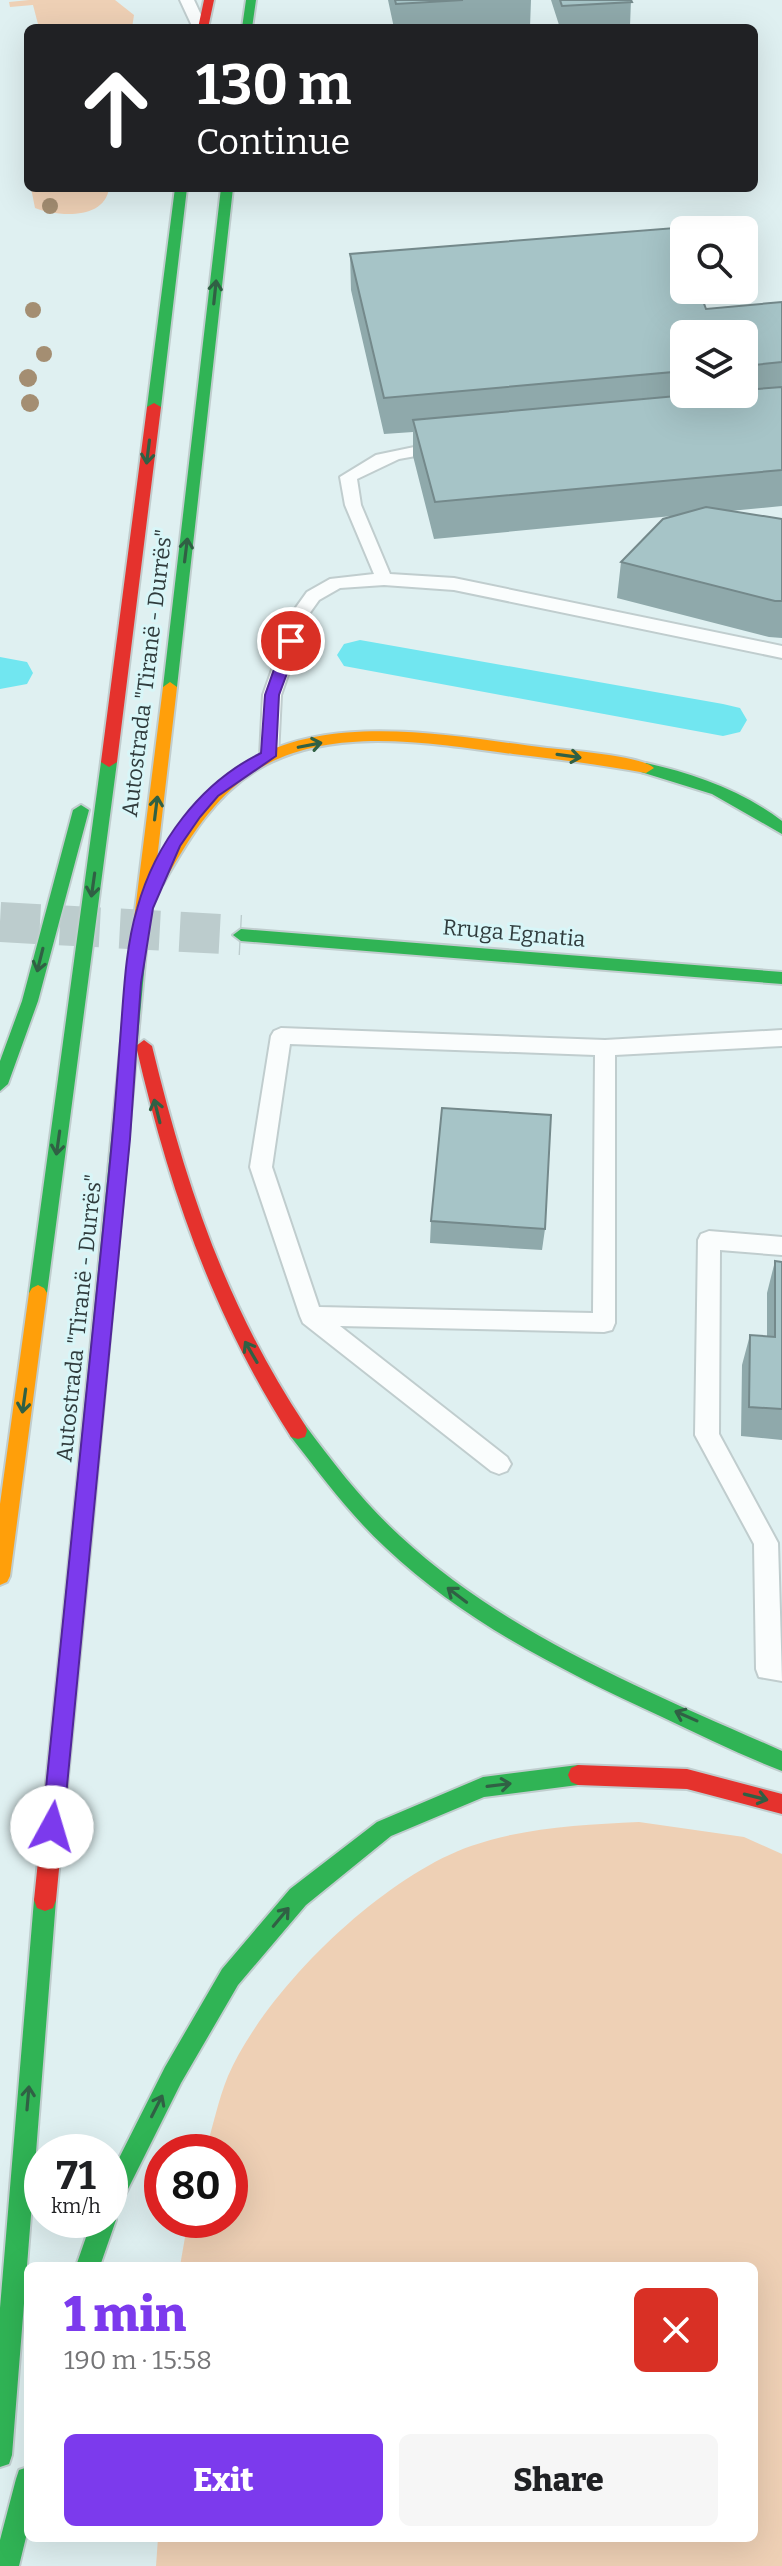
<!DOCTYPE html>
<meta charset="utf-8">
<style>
body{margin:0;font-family:Bitter,serif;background:#f6f6f6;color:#202124;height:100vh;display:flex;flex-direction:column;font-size:30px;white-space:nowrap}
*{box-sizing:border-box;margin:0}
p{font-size:26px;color:#757577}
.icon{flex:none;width:44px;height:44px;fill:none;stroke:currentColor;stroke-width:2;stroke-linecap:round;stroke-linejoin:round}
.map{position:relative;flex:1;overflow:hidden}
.side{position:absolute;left:24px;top:2262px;width:734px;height:280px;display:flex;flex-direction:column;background:#fff;border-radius:12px;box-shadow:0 8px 32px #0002}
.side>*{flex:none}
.guide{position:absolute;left:24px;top:24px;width:734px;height:168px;border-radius:12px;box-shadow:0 8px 32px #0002;background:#202124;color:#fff;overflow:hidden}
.buttons{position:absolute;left:670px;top:216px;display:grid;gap:16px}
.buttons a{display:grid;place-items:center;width:88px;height:88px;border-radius:12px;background:#fff;box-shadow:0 8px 32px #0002;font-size:40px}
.speed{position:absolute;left:24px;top:2134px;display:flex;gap:16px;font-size:40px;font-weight:700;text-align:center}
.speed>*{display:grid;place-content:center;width:104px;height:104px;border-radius:50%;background:#fff;box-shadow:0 8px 32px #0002;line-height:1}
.speed small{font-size:20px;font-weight:400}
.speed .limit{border:12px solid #d22;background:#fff;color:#111}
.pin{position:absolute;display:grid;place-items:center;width:68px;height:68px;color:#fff;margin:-34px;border:4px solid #fff;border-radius:50%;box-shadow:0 2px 8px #0007}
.me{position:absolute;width:88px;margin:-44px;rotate:6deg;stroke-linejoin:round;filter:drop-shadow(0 0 6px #0008)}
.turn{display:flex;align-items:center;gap:28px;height:168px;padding:0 40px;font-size:36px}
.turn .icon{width:104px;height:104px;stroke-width:2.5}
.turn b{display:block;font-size:56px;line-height:68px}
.round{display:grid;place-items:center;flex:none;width:84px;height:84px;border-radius:12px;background:#f6f6f6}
.headline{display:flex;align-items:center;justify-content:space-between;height:136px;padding:0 40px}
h1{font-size:48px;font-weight:800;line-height:60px;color:#7c3aed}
.cta{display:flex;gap:16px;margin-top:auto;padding:16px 40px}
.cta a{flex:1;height:92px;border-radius:12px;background:#7c3aed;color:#fff;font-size:32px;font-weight:800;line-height:92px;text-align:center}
.cta a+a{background:#f6f6f6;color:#202124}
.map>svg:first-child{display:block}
.green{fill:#eed0b5}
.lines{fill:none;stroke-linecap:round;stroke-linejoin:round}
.canal{fill:#71e6f0;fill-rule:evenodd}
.secondary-tunnel{stroke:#bccccd;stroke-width:40;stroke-dasharray:40 20;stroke-linecap:butt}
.lane-casing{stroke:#c0cdce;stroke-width:4}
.fast-casing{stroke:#c0cdce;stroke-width:4}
.slow-casing{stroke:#c0cdce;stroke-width:4}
.jam-casing{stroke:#c0cdce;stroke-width:4}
.lane{fill:#fafdfd;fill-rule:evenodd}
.fast{fill:#30b455;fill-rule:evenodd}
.slow{fill:#ff9f0a;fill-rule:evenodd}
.jam{fill:#e5322d;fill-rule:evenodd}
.tree{fill:#a48e72}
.wall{fill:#8fa9ab;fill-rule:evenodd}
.building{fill:#a6c4c7;stroke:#74898b;stroke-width:2}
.oneway{stroke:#306044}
.route{fill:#7c3aed;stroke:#51269a;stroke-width:2}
.labels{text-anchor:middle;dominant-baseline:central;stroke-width:6;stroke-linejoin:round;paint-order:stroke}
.street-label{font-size:22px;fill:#303c3d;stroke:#d8f6f8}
</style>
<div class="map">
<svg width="782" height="2566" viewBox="0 0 782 2566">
<rect width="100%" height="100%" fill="#dff0f1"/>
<path class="green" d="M 29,0 L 115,0 L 134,15 L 132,28 L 39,28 L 33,5 L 10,7 L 9,2 Z
M 31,188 L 109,188 C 105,220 58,217 35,208 Z
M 639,1822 L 744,1837 L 782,1854 L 782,2566 L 156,2566 L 158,2538 L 754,2538 L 754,2266 L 180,2266 L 188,2220 L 230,2220 L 230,2152 L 205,2152 C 213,2127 218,2100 228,2076 C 266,1989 382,1877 471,1846 C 526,1827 582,1825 639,1822 Z"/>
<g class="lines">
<path class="canal" d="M 360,640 L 723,704 L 740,708 L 747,720 L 740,732 L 723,736 L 344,666 L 337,655 L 344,644 Z
M 0,657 L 27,662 L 33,673 L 27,684 L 0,689 Z"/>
<path class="secondary-tunnel" d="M 0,922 L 241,935"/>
<g class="lane-casing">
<path id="lane" d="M 180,0 L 194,0 L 207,28 L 193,28 Z
M 443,441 L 451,446 L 449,450 L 399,459 L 357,479 L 361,505 L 390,574 L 454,578 L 782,646 L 782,658 L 454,590 L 384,585 L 340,588 L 319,600 L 309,614 L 281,695 L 278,756 L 275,760 L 263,760 L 260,756 L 263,695 L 292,613 L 307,592 L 330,579 L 374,574 L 345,505 L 340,477 L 376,455 Z
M 281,1028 L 605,1040 L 782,1030 L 782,1046 L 615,1055 L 615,1323 L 612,1330 L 604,1332 L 340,1326 L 507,1457 L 511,1464 L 507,1471 L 499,1474 L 491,1471 L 303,1323 L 300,1316 L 250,1167 L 271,1036 L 274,1031 ZM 290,1044 L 595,1055 L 593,1313 L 319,1307 L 272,1167 Z
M 709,1231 L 782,1237 L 782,1255 L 720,1250 L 719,1434 L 778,1543 L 782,1681 L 759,1677 L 756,1669 L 754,1544 L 695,1435 L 698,1240 L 701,1234 Z"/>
</g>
<g class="fast-casing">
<path id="fast" d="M 246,0 L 256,0 L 252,28 L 242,28 Z
M 175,188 L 187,188 L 161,407 L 154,411 L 147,407 Z
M 221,188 L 233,188 L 177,687 L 170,692 L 163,687 Z
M 109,757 L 117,762 L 47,1293 L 44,1298 L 32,1298 L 29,1293 L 101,762 Z
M 646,763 C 695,774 741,790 782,821 L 782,834 L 712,794 L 641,772 L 638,768 Z
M 81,805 L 89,810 L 38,1001 L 8,1084 L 0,1091 L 0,1061 L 22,1001 L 73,810 Z
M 241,929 L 782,972 L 782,984 L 241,941 L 233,935 Z
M 138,945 L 146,951 L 92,1531 L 89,1537 L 82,1540 L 75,1537 L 72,1531 L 130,951 Z
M 298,1423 L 305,1425 C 334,1464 364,1503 400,1536 C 508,1636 650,1692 782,1751 L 782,1771 C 741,1755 700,1735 660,1716 C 563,1671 464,1622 386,1548 C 350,1515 321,1475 291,1437 L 289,1431 L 291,1425 Z
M 578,1765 L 585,1768 L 588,1775 L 585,1782 L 578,1785 L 484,1797 L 391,1836 L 306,1905 L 238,1985 L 181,2083 L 118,2209 L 112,2212 L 116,2220 L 100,2266 L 76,2266 L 92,2220 L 110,2220 L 110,2176 L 165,2067 L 222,1969 L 290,1889 L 377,1822 L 483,1777 Z
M 45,1889 L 53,1892 L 56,1900 L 12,2455 L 9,2464 L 0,2467 L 0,2308 L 34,1900 L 37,1892 Z
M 28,2467 L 28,2529 L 19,2566 L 0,2566 L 0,2540 L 16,2479 L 19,2470 Z"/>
</g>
<g class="slow-casing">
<path id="slow" d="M 170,682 L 177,687 L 156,868 C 172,840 189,812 212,789 C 298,703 440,735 547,748 C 567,750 643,756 654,768 L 646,773 C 602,765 557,759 513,754 C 432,744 334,725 260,768 C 214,795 188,840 163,884 L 154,885 L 146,951 L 138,957 L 130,951 L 163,687 Z
M 38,1285 L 44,1288 L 47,1293 L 10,1576 L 7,1582 L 0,1585 L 0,1504 L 29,1293 L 32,1288 Z"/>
</g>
<g class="jam-casing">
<path id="jam" d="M 204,0 L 214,0 L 208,28 L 198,28 Z
M 154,403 L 161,407 L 117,762 L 109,767 L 101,762 L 147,407 Z
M 144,1040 L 152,1046 C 186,1186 225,1304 305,1425 L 307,1431 L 305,1437 L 298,1439 L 291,1437 C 212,1314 169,1188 136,1046 Z
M 82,1522 L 89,1525 L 92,1531 L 56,1900 L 53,1908 L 45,1911 L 37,1908 L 34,1900 L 72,1531 L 75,1525 Z
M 578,1765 L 687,1769 L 782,1794 L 782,1814 L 687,1789 L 578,1785 L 571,1782 L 568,1775 L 571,1768 Z"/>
</g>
<use href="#lane" class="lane"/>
<use href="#fast" class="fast"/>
<use href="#slow" class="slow"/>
<use href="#jam" class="jam"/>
</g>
<g class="tree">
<circle cx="50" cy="206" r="8"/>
<circle cx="33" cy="310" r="8"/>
<circle cx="44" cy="354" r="8"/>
<circle cx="28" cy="378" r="9"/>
<circle cx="30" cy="403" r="9"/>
</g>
<path class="wall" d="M 388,0 L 531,0 L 530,27 L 394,28 Z
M 551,0 L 631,0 L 630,26 L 593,28 L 560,28 Z
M 350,254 L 706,309 L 782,302 L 782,506 L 730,511 L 782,519 L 782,638 L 769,637 L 617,598 L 621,562 L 672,516 L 434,539 L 413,456 L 413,432 L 384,434 L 351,290 ZM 684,334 L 744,334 L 744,394 L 684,394 Z
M 431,1221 L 545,1229 L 542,1250 L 430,1243 Z
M 775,1261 L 782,1262 L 782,1440 L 741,1436 L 742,1365 L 750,1335 L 767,1336 L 767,1293 Z"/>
<path class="building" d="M 395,0 L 463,0 L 396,4 Z
M 560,0 L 631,0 L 632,2 L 562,6 Z
M 675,228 L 684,252 L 684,290 L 699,290 L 706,309 L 782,302 L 782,362 L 744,366 L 744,334 L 684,334 L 684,371 L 384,398 L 350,254 Z
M 782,387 L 782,470 L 435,502 L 413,420 L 699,394 L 744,394 L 744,390 Z
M 706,507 L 782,519 L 782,601 L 775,601 L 621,562 L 663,519 Z
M 442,1108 L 551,1115 L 545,1229 L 431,1221 Z
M 775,1261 L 782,1262 L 782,1409 L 749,1407 L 750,1335 L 775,1337 Z"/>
<defs><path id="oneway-shaft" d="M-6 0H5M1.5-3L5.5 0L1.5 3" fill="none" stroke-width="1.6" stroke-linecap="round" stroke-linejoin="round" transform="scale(2)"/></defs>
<g class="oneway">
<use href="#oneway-shaft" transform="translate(215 292) rotate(-84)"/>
<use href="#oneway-shaft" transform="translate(148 452) rotate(97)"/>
<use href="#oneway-shaft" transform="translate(186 550) rotate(-83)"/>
<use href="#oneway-shaft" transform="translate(310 745) rotate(-11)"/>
<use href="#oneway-shaft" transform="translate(569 756) rotate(8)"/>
<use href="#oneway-shaft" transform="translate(156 808) rotate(-83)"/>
<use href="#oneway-shaft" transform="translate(93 885) rotate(98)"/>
<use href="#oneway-shaft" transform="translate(40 960) rotate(104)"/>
<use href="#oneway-shaft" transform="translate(157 1111) rotate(-104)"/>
<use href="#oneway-shaft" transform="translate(58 1143) rotate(98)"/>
<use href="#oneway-shaft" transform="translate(251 1352) rotate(-120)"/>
<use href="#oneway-shaft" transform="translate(24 1401) rotate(98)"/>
<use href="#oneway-shaft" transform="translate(457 1595) rotate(-143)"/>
<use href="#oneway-shaft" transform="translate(686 1716) rotate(-156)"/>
<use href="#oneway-shaft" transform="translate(499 1785) rotate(-7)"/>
<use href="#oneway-shaft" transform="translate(756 1797) rotate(14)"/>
<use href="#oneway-shaft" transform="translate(281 1917) rotate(-50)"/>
<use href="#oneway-shaft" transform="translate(28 2098) rotate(-85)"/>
<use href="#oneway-shaft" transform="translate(157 2106) rotate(-63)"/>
</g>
<path class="route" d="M 291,636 L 299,641 L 279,695 L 276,756 L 218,796 L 200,817 L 180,846 L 153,908 L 141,983 L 130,1139 L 63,1827 L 60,1835 L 52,1838 L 45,1835 L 42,1827 C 63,1615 85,1403 107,1191 C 113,1137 117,1082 121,1028 C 124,989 126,946 137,909 C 155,843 200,783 261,753 L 265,695 L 284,641 Z"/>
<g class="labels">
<g class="street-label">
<text transform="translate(147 673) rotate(-83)">Autostrada "Tiranë - Durrës"</text>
<text transform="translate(514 933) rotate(5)">Rruga Egnatia</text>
<text transform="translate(79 1318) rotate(-84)">Autostrada "Tiranë - Durrës"</text>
</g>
</g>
</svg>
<div class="buttons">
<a><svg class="icon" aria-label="search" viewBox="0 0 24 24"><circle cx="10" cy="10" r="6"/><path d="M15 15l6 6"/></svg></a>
<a><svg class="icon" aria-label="layers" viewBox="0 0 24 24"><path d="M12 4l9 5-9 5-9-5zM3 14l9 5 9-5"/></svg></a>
</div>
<div class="speed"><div>71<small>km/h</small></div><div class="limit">80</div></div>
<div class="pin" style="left:291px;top:641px;background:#d93025"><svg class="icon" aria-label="arrive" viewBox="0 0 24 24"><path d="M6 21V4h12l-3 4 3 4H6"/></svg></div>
<svg class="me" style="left:52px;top:1827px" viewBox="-20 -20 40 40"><circle r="19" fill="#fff"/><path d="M0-13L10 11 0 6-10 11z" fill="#7c3aed"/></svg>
<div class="guide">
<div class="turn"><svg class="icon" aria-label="ahead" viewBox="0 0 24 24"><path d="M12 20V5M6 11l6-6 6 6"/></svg><div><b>130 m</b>Continue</div></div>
</div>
<section class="side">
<div class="headline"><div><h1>1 min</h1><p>190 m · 15:58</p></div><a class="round" style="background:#d93025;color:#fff"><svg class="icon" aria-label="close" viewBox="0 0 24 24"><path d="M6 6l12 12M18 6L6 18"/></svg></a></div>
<div class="cta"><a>Exit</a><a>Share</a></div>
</section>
</div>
